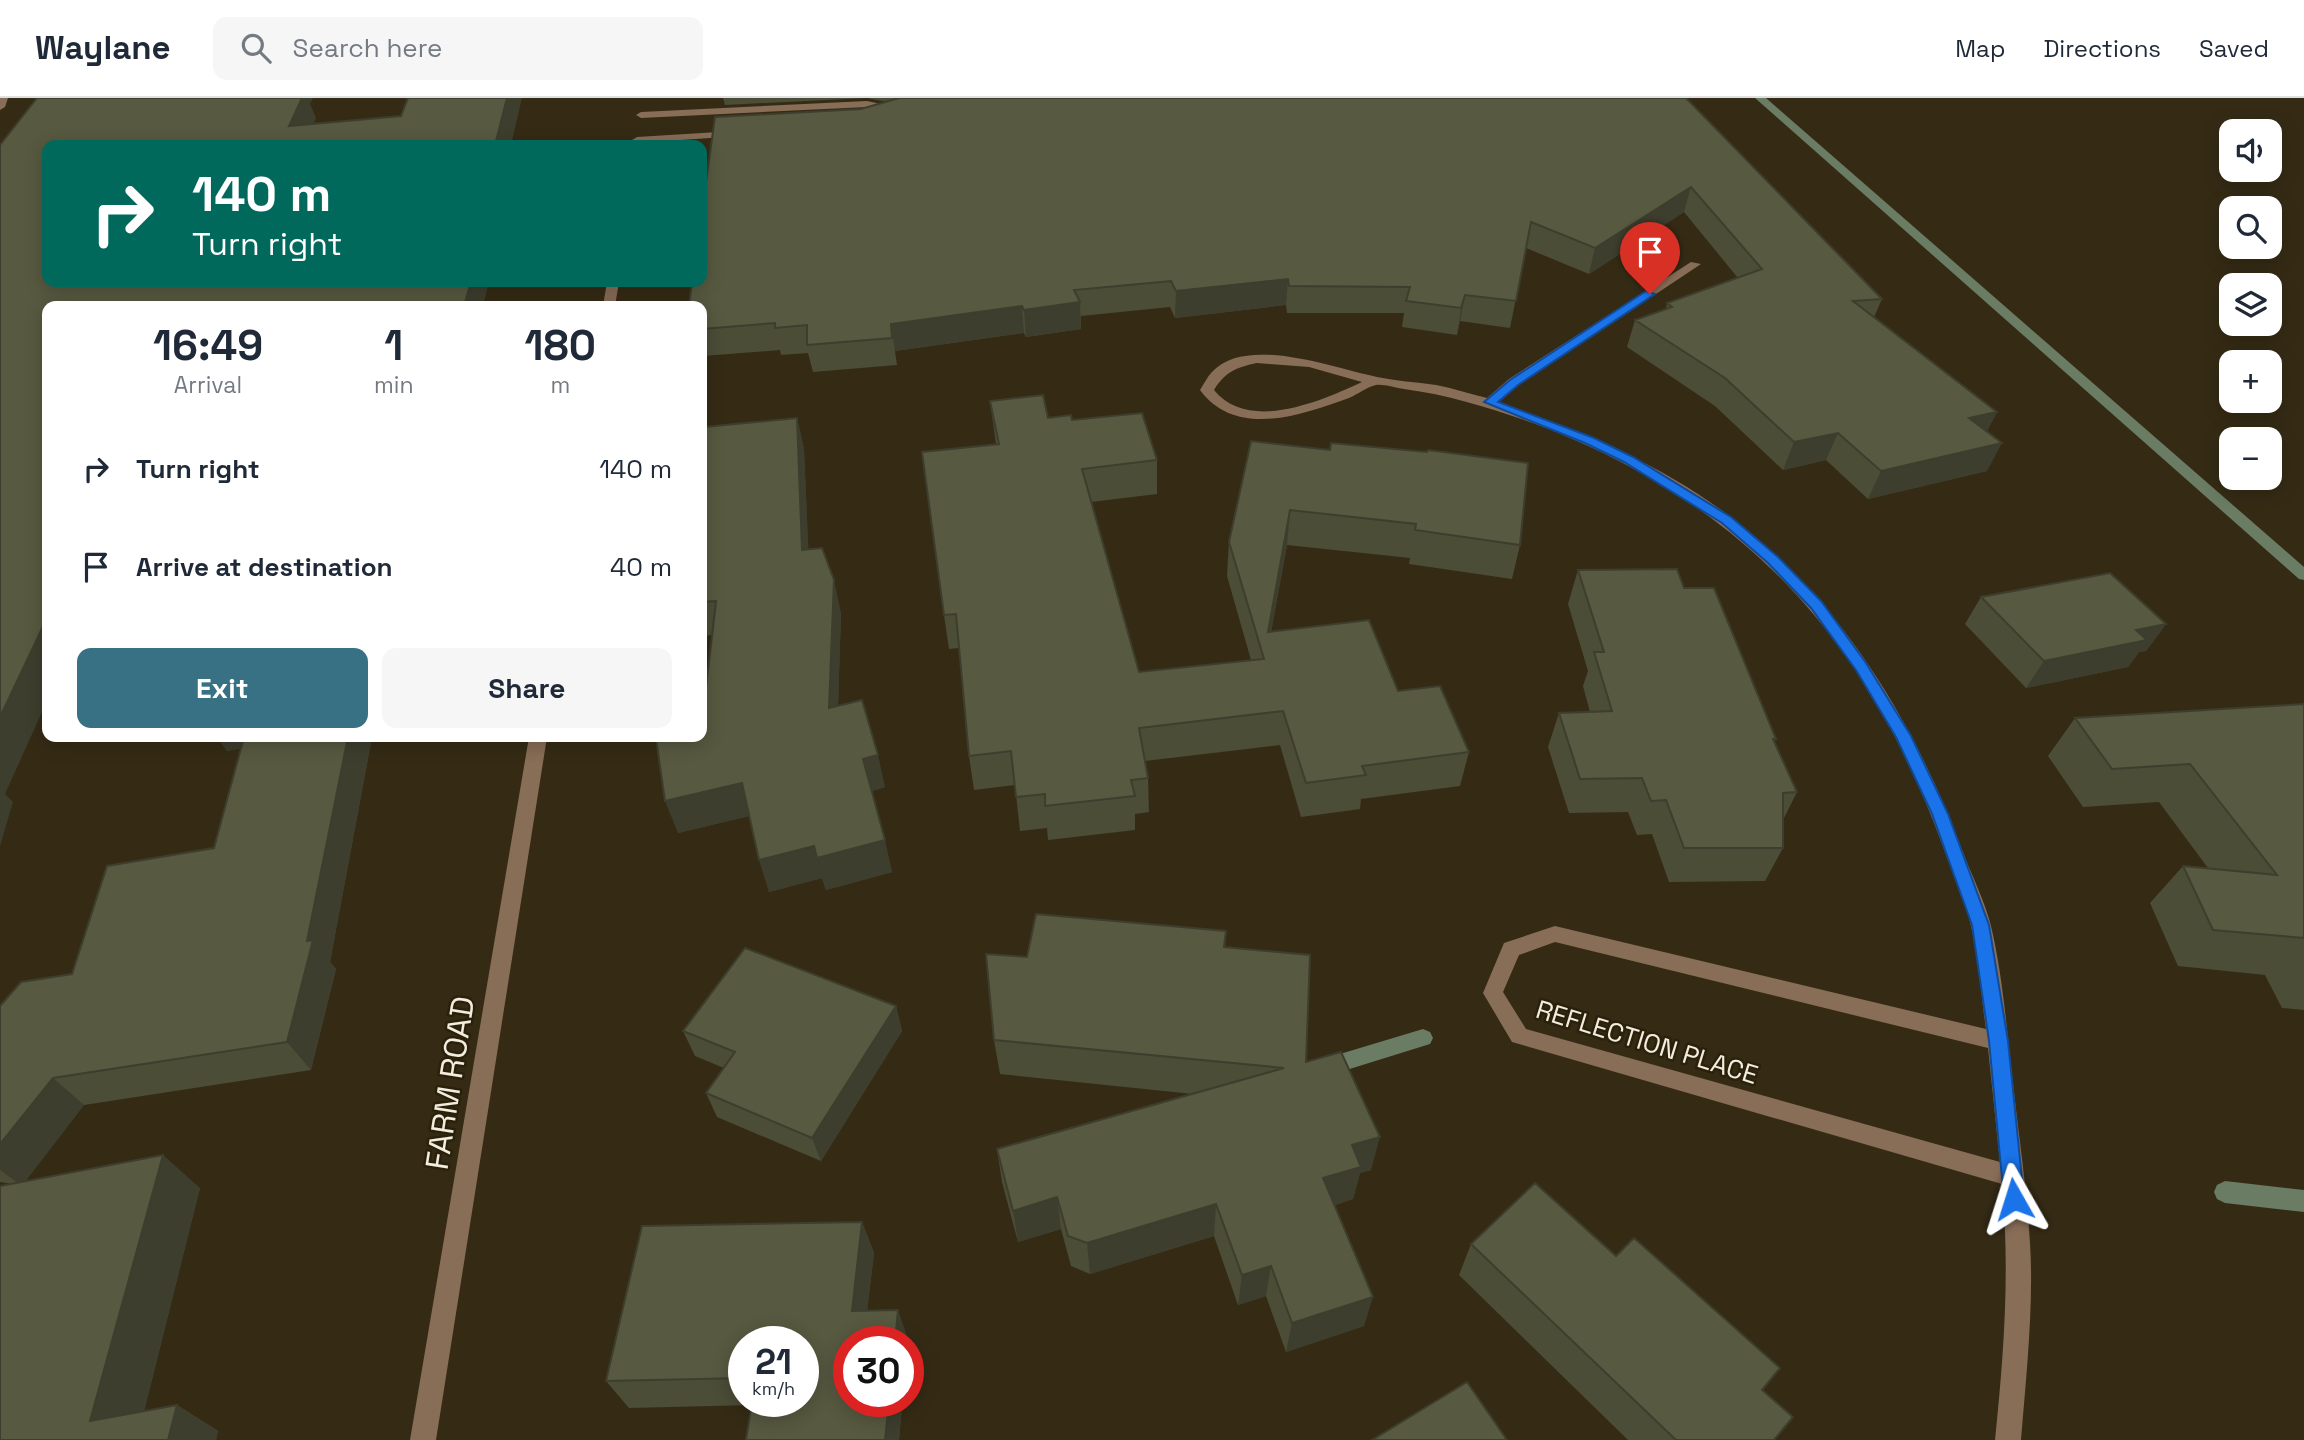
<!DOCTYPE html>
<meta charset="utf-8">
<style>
body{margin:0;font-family:"Space Grotesk",sans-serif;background:#f6f6f7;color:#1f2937;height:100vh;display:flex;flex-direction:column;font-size:26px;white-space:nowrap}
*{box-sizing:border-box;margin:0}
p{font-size:23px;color:#747a83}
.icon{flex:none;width:38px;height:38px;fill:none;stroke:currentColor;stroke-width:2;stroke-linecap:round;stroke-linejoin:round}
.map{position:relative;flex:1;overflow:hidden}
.drawer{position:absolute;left:42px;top:203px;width:665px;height:441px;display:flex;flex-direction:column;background:#fff;border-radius:14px;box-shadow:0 4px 18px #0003}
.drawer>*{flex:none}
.guide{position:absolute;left:42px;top:42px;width:665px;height:147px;border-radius:14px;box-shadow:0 4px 18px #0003;background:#00695c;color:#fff;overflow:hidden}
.fabs{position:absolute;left:2219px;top:21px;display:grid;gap:14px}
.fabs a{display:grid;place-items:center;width:63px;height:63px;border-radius:14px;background:#fff;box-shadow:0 4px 18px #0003;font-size:35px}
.speed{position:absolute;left:728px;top:1228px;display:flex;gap:14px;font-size:35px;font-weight:700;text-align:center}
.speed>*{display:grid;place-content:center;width:91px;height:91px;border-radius:50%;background:#fff;box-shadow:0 4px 18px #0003;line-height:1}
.speed small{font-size:18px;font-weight:400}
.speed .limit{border:10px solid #d22;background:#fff;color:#111}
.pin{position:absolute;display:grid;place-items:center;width:60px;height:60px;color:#fff;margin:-72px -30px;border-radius:50% 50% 50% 0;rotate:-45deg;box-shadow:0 0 7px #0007}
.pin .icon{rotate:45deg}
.me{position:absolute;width:77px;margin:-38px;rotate:354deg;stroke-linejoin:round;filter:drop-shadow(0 0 5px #0008)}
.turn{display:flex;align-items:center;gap:24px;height:147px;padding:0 35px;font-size:32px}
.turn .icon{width:91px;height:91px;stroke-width:2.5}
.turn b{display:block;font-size:49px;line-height:60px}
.eta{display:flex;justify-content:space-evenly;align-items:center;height:119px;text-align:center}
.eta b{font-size:42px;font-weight:700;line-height:49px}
.button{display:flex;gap:14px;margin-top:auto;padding:14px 35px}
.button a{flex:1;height:80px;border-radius:14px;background:#377183;color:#fff;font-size:28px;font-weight:700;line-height:80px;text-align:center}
.button a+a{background:#f6f6f7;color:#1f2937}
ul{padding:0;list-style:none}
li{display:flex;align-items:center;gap:21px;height:98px;padding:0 35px}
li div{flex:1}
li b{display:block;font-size:26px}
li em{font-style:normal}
header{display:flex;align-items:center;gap:42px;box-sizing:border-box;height:98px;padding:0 35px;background:#fff;border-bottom:2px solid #e0e1e3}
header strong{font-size:33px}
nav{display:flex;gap:38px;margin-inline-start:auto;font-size:24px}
.search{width:490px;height:63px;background:#f6f6f7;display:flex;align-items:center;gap:18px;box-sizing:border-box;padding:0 24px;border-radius:14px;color:#747a83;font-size:26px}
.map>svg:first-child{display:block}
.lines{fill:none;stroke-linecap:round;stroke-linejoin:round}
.stream{fill:#6a7c63;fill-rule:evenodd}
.minor{fill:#886d57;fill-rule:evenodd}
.wall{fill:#4b4d37;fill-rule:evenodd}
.shaded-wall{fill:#3d3e2d}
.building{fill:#575940;stroke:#3d3e2d;stroke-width:2}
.route{fill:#1a73e8;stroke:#114b97;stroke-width:2}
.labels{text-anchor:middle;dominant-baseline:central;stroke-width:5;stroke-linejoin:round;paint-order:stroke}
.street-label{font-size:26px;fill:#f3eddf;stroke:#2b210b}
.near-street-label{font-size:32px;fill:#f3eddf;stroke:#2b210b}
</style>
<header>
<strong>Waylane</strong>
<div class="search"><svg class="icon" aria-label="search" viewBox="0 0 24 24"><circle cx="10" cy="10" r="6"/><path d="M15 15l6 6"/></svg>Search here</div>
<nav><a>Map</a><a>Directions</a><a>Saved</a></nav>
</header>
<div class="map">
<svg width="2304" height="1342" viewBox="0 0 2304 1342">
<rect width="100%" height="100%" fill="#352b15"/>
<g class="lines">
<path class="stream" d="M 1755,0 L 1766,0 L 2304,469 L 2304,482 L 2299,481 Z
M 1423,931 L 1430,934 L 1433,940 L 1430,946 L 1340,974 L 1333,972 L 1330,965 L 1333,958 L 1340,956 Z
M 2225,1083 L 2304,1092 L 2304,1114 L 2225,1105 L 2217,1101 L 2214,1094 L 2217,1087 Z"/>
<path class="minor" d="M 0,0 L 8,0 L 5,9 L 0,12 Z
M 867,3 L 904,11 L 899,14 L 867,9 L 641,20 L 636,17 L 641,14 Z
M 735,33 L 739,34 L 739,38 L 637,45 L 632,42 L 637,39 Z
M 1691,164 L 1701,166 L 1519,287 L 1499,304 C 1581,334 1662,366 1732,420 C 1843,505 1916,627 1964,757 C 1973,780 1985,804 1991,828 C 2003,879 2007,934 2013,986 C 2019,1039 2027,1092 2030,1145 C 2034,1207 2026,1280 2021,1342 L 1995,1342 C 2004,1255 2010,1173 2002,1086 L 1512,944 L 1483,895 L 1504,845 L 1555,828 L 1986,931 C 1981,897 1979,861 1971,828 C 1965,800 1952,773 1942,746 C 1866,538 1741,403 1533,325 C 1490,310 1449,297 1404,291 C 1396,290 1384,286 1376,287 C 1367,289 1358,296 1349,300 C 1302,317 1236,341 1200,292 C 1204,286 1207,279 1212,274 C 1246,236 1336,271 1377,279 C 1396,283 1416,284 1436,287 C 1453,290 1470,296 1487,300 L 1509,281 ZM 1257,265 L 1309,269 L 1362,284 C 1321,303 1249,335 1214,292 C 1225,274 1237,269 1257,265 ZM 1555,844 L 1988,950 L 2000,1064 L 1526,931 L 1503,894 L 1519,857 Z
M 607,184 L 619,184 L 615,208 L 603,208 Z
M 529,639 L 547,639 L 436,1342 L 410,1342 Z"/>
</g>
<path class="wall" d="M 723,0 L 1686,0 L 1882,201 L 1874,219 L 1997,314 L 1987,333 L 1987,373 L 1868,401 L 1826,362 L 1783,372 L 1715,308 L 1627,249 L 1635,222 L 1666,211 L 1667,205 L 1738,180 L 1684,114 L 1589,176 L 1526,150 L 1510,230 L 1460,223 L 1457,237 L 1402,229 L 1404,215 L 1287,215 L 1286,207 L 1175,220 L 1170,209 L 1081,218 L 1081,231 L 1026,239 L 1024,235 L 895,253 L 897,267 L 813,274 L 808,255 L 781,257 L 780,252 L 703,258 L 702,253 L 702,208 L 689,207 L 861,11 L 887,4 L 867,0 L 725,7 Z
M 990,303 L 1048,320 L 1072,322 L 1157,362 L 1157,396 L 1091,404 L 1139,574 L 1251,562 L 1227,478 L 1229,444 L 1251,343 L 1520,447 L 1512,481 L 1409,466 L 1410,460 L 1287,447 L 1271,534 L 1398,593 L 1469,654 L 1460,688 L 1361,701 L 1360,711 L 1301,719 L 1280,647 L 1145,663 L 1148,680 L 1149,714 L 1135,716 L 1135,732 L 1048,742 L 1047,730 L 1020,733 L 1015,687 L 974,692 L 969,658 L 959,550 L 949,551 L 944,517 L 996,346 Z
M 797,320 L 804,352 L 808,451 L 841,515 L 838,607 L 885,689 L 872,693 L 892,774 L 826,792 L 822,780 L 769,794 L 749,718 L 678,735 L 702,639 L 712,537 L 702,538 L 702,363 Z
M 1578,472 L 1684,490 L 1776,641 L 1774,644 L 1797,694 L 1783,722 L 1783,750 L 1765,783 L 1669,784 L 1652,736 L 1637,737 L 1628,714 L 1569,715 L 1548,649 L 1559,615 L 1590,614 L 1583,588 L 1588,573 L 1568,506 Z
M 1981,499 L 2166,526 L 2146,553 L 2139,554 L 2128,569 L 2026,590 L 1965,526 Z
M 2304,606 L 2304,912 L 2282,910 L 2265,877 L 2178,868 L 2150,805 L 2183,768 L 2208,770 L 2159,704 L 2083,709 L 2048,658 L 2075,620 Z
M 217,639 L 372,639 L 330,864 L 336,871 L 311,972 L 84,1007 L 25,1083 L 200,1090 L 144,1313 L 177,1307 L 218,1333 L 216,1342 L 0,1342 L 11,1086 L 0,1084 L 0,908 L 72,876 L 214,750 L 241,650 L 227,653 Z
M 1226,833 L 1225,849 L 1306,964 L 1371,1072 L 1360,1075 L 1353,1101 L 1335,1107 L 1364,1228 L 1286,1254 L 1266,1198 L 1238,1207 L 1214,1138 L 1090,1176 L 1071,1168 L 1061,1131 L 1018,1144 L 1002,1084 L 997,1051 L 1193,996 L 1000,976 L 994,942 L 1027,859 Z
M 896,908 L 902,933 L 821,1063 L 717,1019 L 706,995 L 724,970 L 695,958 L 683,933 Z
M 862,1124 L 874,1155 L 867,1213 L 908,1241 L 899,1342 L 746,1342 L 752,1307 L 629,1310 L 606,1283 ZM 744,1244 L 803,1304 L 744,1304 Z
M 1471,1146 L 1762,1292 L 1774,1342 L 1628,1342 L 1459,1177 Z"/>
<path class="shaded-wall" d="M 294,0 L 313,0 L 310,6 L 316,20 L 305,47 L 289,28 Z
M 507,0 L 522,0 L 511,47 L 495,47 Z
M 1691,89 L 1684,114 L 1589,176 L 1595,150 Z
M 1288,181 L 1286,207 L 1175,220 L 1176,193 Z
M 471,184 L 489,184 L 483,208 L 464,208 Z
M 1465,197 L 1460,223 L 1457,237 L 1461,210 Z
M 1080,204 L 1081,231 L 1026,239 L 1024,212 Z
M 1022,208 L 1024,235 L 895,253 L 897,267 L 891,226 Z
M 1997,314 L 1982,342 L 1969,320 Z
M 797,320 L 804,352 L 810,484 L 802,452 Z
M 1838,335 L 1826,362 L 1783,372 L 1794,344 Z
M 2002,345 L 1987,373 L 1868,401 L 1881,373 Z
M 1290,412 L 1287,447 L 1265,568 L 1268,534 Z
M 834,482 L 841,515 L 837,642 L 829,610 Z
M 47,520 L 47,603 L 5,696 L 13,704 L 0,748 L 0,619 Z
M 2166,526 L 2146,553 L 2139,554 L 2128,569 L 2026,590 L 2044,563 L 2136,532 Z
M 217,639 L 266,639 L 271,646 L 227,653 Z
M 348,639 L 372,639 L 330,864 L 336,871 L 311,972 L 287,944 Z
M 878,657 L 885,689 L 871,693 L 863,661 Z
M 742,685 L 753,717 L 678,735 L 665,703 Z
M 885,742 L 892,774 L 826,792 L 822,780 L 769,794 L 759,762 L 814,748 Z
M 896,908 L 902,933 L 821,1063 L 812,1040 Z
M 53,980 L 84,1007 L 22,1088 L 0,1072 L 0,1046 Z
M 1380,1039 L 1371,1072 L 1360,1075 L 1353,1101 L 1317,1112 L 1323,1080 L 1352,1047 Z
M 163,1057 L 200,1090 L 137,1342 L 90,1323 Z
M 1057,1099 L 1061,1131 L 1018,1144 L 1013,1113 Z
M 1216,1106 L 1214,1138 L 1090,1176 L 1087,1145 Z
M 862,1124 L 874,1155 L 864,1241 L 852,1213 Z
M 1271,1168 L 1266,1198 L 1238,1207 L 1242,1177 Z
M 1373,1199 L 1364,1228 L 1286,1254 L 1292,1225 Z
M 898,1212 L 908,1241 L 908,1244 L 895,1244 Z
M 889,1304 L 902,1304 L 899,1342 L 885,1342 Z
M 177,1307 L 218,1333 L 216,1342 L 168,1342 Z"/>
<path class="building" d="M 37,0 L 302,0 L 289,28 L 401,18 L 408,0 L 507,0 L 495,47 L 47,47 L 47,184 L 471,184 L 464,208 L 47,208 L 47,520 L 0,619 L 0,47 Z
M 899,0 L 1686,0 L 1882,201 L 1853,203 L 1997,314 L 1969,320 L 2002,345 L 1881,373 L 1838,335 L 1794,344 L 1725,280 L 1635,222 L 1672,209 L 1667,205 L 1762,171 L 1691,89 L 1595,150 L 1531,124 L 1516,203 L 1465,197 L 1461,210 L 1406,203 L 1410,189 L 1289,188 L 1288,181 L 1176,193 L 1171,183 L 1074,192 L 1080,204 L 1024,212 L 1022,208 L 891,226 L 892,240 L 807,247 L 807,227 L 775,230 L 775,225 L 702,231 L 702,208 L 699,208 L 699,207 L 689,207 L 692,184 L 702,184 L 702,113 L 715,19 L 861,11 Z
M 1043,297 L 1048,320 L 1071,317 L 1072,322 L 1142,315 L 1157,362 L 1082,371 L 1139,574 L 1264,561 L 1229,444 L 1251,343 L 1330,352 L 1331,345 L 1427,354 L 1428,352 L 1528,365 L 1520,447 L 1415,432 L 1416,426 L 1290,412 L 1268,534 L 1369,522 L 1398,593 L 1440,588 L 1469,654 L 1362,668 L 1366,677 L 1306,685 L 1283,613 L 1139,630 L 1148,680 L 1131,682 L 1135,698 L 1045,708 L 1045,696 L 1016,699 L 1011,653 L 969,658 L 956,516 L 944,517 L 922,354 L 999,346 L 990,303 Z
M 797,320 L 802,452 L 822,450 L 834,482 L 829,610 L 862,602 L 878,657 L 863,661 L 885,742 L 817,760 L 814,748 L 759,762 L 742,685 L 665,703 L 656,640 L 662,639 L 702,639 L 702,624 L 716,503 L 702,504 L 702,363 L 704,329 Z
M 1677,471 L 1684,490 L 1714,490 L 1776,641 L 1773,641 L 1797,694 L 1783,695 L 1783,750 L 1684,750 L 1666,702 L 1651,703 L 1642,680 L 1580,681 L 1559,615 L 1612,613 L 1594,554 L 1604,554 L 1578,472 Z
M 2110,475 L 2166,526 L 2136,532 L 2147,542 L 2044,563 L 1981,499 Z
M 2304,606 L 2304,840 L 2213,832 L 2183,768 L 2277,777 L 2190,666 L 2112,671 L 2075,620 Z
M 244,639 L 348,639 L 307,843 L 313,842 L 287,944 L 53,980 L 0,1046 L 0,908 L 21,884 L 72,876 L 107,768 L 214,750 Z
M 1036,816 L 1226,833 L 1224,849 L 1310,857 L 1306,964 L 1341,954 L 1380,1039 L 1352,1047 L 1361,1069 L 1323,1080 L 1373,1199 L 1292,1225 L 1271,1168 L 1242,1177 L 1216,1106 L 1087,1145 L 1068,1138 L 1057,1099 L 1013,1113 L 997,1051 L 1284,970 L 994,942 L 986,856 L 1027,859 Z
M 745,850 L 896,908 L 812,1040 L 706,995 L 735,954 L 683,933 Z
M 163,1057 L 90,1323 L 177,1307 L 168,1342 L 0,1342 L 0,1088 Z
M 1535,1085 L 1616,1158 L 1634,1140 L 1780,1270 L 1762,1292 L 1793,1319 L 1774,1342 L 1676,1342 L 1471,1146 Z
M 862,1124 L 852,1213 L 898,1212 L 895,1244 L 849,1244 L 849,1304 L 889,1304 L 885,1342 L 746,1342 L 752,1304 L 803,1304 L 803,1244 L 744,1244 L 744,1280 L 606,1283 L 642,1128 Z
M 1467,1284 L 1507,1342 L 1372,1342 Z"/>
<path class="route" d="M 1646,193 L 1655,196 L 1518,287 L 1498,304 L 1594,340 L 1633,359 L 1731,419 L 1778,459 L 1821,503 L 1866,565 L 1911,638 L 1948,716 L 1989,827 L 2008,943 L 2024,1101 L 2021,1108 L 2014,1111 L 2007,1108 L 2004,1101 L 1989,943 L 1972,827 L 1932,716 L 1896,639 L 1856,572 L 1811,510 L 1768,465 L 1722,425 L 1624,364 L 1585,345 L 1484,304 L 1510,282 Z"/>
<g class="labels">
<g class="street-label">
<text transform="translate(1647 944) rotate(17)">REFLECTION PLACE</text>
</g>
<g class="near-street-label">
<text transform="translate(450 985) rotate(-81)">FARM ROAD</text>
</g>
</g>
</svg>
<div class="fabs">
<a><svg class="icon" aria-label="sound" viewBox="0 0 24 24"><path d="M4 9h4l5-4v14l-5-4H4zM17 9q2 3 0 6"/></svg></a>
<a><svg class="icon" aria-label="search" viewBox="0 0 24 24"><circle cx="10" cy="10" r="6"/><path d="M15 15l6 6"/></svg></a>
<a><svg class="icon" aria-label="layers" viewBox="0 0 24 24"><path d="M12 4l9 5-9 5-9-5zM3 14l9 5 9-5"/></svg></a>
<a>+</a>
<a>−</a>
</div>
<div class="speed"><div>21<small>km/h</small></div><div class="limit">30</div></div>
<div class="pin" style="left:1650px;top:196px;background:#d93025"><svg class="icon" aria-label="arrive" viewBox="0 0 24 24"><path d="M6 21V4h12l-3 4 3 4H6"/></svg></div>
<svg class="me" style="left:2014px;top:1101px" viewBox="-20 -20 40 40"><path d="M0-17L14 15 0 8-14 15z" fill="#1a73e8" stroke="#fff" stroke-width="4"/></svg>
<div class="guide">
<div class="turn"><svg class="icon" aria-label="right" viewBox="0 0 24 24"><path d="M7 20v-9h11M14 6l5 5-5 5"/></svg><div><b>140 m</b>Turn right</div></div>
</div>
<section class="drawer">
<div class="eta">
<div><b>16:49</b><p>Arrival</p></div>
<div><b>1</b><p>min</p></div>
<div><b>180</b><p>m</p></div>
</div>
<ul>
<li><svg class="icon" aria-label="right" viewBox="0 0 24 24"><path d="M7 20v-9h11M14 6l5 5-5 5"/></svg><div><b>Turn right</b></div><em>140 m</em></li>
<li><svg class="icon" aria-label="arrive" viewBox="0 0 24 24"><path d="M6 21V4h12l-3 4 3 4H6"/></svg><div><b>Arrive at destination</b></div><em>40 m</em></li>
</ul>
<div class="button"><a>Exit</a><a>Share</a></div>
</section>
</div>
